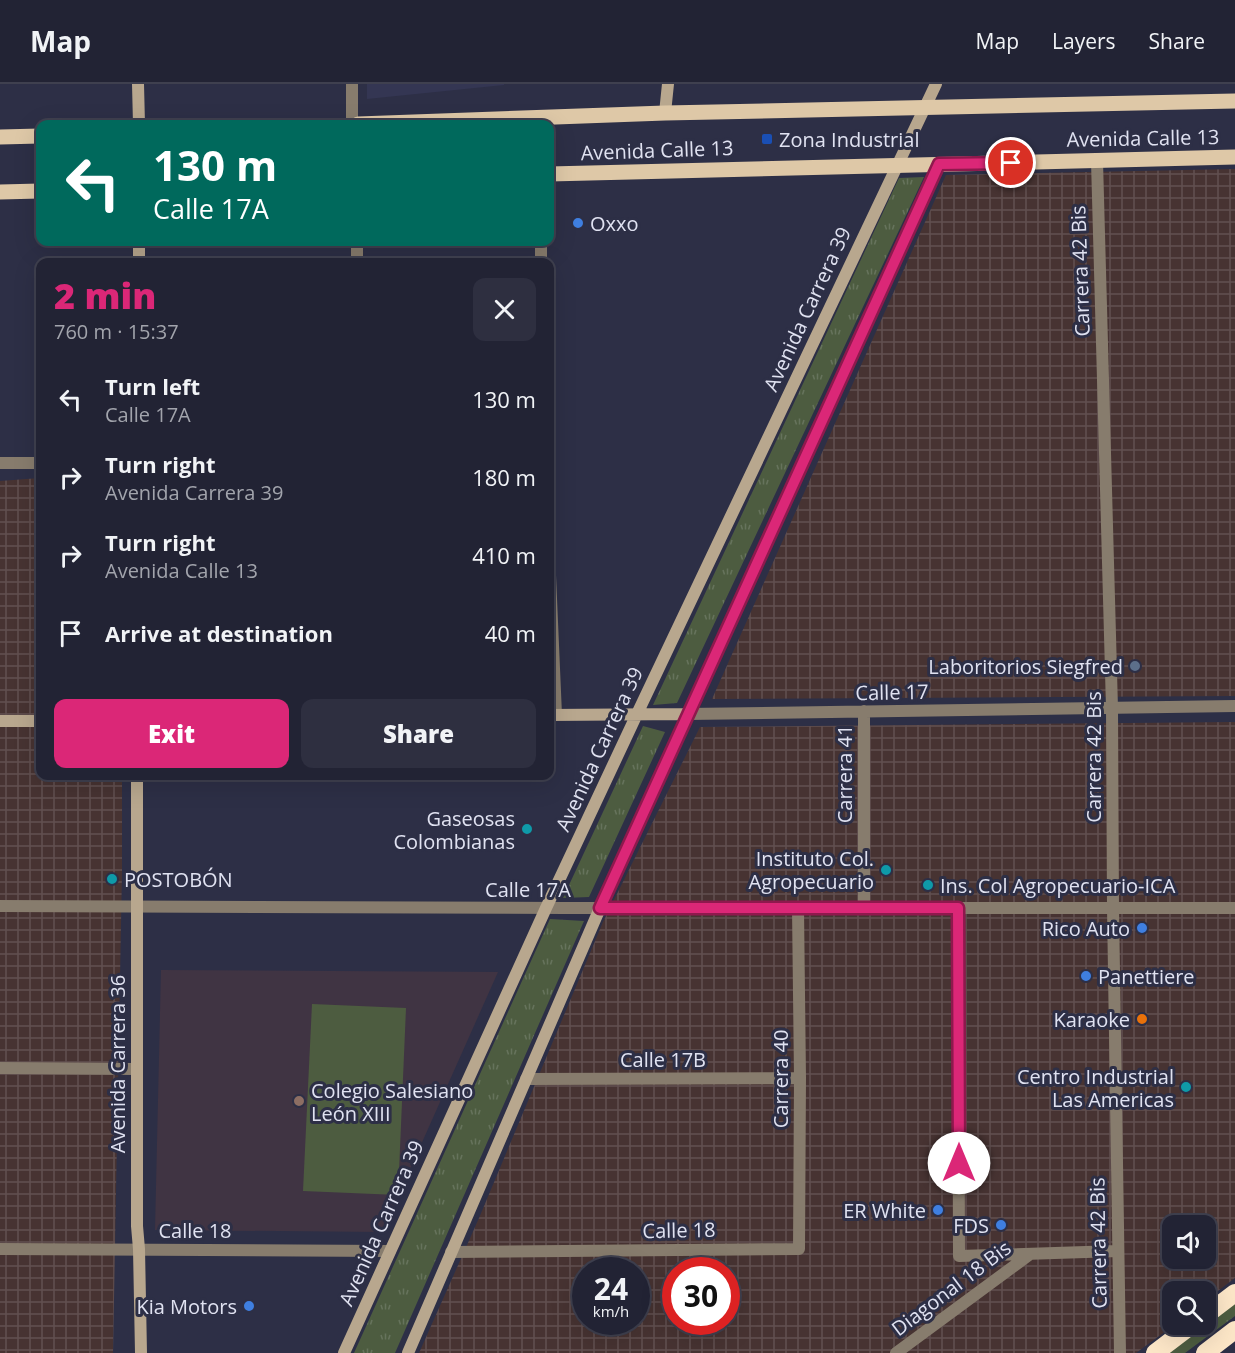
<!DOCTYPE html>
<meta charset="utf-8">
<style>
body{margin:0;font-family:"Open Sans",sans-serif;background:#2e2f40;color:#f1f3f6;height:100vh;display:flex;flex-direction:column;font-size:22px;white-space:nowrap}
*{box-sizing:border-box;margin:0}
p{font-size:20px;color:#a2a4ac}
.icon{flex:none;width:33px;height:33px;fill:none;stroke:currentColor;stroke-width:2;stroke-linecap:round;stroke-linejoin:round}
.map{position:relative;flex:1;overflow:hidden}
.sheet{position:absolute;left:36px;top:174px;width:518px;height:522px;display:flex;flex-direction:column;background:#222334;border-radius:12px;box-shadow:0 6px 24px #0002,0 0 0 2px #3f404f}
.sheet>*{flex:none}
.hud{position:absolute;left:36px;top:36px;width:518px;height:126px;border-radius:12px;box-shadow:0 6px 24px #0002,0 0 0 2px #3f404f;background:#00695c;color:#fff;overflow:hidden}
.tools{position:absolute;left:1162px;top:1131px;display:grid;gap:12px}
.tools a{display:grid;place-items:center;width:54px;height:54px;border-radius:12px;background:#222334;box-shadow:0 6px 24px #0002,0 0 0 2px #3f404f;font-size:30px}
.speed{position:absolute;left:572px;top:1173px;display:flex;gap:12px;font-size:30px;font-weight:700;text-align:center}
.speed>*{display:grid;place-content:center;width:78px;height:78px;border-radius:50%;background:#222334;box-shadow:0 6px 24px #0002,0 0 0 2px #3f404f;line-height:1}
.speed small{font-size:15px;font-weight:400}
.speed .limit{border:9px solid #d22;background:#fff;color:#111}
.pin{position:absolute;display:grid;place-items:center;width:51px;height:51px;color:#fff;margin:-26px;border:3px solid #fff;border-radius:50%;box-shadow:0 2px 6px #0007}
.me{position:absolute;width:66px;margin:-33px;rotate:0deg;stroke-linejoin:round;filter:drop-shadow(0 0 4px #0008)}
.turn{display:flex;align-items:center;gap:21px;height:126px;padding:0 18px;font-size:27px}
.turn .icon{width:78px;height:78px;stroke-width:2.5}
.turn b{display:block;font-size:42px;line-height:51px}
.round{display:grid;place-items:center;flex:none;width:63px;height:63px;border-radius:12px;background:#2e2f40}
.overview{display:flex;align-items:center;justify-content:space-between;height:102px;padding:0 18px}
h1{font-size:36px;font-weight:800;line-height:45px;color:#db2777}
.cta{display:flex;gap:12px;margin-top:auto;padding:12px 18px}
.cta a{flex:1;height:69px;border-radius:12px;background:#db2777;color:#fff;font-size:24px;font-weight:800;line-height:69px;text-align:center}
.cta a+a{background:#2e2f40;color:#f1f3f6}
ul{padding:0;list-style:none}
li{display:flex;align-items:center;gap:18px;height:78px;padding:0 18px}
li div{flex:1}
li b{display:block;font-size:22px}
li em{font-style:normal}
header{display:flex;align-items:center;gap:36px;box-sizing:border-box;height:84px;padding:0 30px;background:#222334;border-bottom:2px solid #3f404f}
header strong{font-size:28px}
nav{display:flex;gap:33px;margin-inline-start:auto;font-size:21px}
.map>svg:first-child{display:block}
.built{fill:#343653}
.industrial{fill:url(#industrial-grid);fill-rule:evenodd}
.education{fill:#403443}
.grass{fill:url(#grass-tufts)}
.green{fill:#4d5c40}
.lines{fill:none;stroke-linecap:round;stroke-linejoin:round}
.street{stroke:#877c6d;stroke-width:12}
.secondary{stroke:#b8a78e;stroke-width:12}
.primary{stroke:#dec8a7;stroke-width:15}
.highway{stroke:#fce6c7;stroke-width:18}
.route-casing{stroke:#8e194d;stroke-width:15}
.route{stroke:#db2777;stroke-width:10}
.transit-dot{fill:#1a4fb4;stroke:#2d2f46;stroke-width:2}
.shop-dot{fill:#3f7fe0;stroke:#2d2f46;stroke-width:2}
.service-dot{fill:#5c6f8a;stroke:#2d2f46;stroke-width:2}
.culture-dot{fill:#0f9aa8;stroke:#2d2f46;stroke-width:2}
.food-dot{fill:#e8710a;stroke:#2d2f46;stroke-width:2}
.education-dot{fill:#8d6e63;stroke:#2d2f46;stroke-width:2}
.labels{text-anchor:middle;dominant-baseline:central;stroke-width:6;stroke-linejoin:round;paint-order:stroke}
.street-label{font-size:20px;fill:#e0e2f1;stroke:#2d2f46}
.poi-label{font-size:20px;fill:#e0e2f1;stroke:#2d2f46;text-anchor:end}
</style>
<header>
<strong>Map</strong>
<nav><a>Map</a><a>Layers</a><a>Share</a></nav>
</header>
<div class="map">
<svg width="1235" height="1269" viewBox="0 0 1235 1269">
<defs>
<pattern id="industrial-grid" width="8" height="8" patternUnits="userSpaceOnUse" patternTransform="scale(1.5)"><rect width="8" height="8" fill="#473332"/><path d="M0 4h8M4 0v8" fill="none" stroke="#615050"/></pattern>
<pattern id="grass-tufts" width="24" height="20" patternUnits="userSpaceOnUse" patternTransform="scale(1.5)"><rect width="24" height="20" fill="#4d5c40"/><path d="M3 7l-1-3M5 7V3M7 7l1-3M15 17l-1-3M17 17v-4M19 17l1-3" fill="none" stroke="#66735c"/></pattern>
</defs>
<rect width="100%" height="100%" fill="#2d2f46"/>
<path class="built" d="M 367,0 L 504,0 L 504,1 L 367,15 Z"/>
<path class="industrial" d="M 1235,85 L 1235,612 L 712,615 L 946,91 Z
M 40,394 L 40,692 L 122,692 L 122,787 L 113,1269 L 0,1269 L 0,397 Z
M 1235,638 L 1235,1194 L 1206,1216 L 1206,1208 L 1173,1208 L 1174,1241 L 1136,1269 L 419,1269 L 479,1134 L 603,838 L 700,643 ZM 1173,1142 L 1206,1142 L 1206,1174 L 1173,1174 ZM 585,1186 L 636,1186 L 636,1238 L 585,1238 ZM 675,1186 L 726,1186 L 726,1238 L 675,1238 Z"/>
<path class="education" d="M 161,886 L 498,888 L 382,1148 L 155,1146 Z"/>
<path class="grass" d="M 924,93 L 677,619 L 653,621 L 899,94 Z
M 643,642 L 665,648 L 589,813 L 563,814 Z
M 550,835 L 584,837 L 395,1269 L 354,1269 Z
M 1235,1217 L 1235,1232 L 1185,1269 L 1165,1269 L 1203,1241 L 1206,1240 L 1206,1238 Z"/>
<path class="green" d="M 312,920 L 406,924 L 398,1111 L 303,1107 Z"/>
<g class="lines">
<path class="street" d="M 352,0 L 352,40
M 1097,77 L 1112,624 L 1113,824 L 1120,1269
M 541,158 L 541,178
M 357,178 L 357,158
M 0,379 L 40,379
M 549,468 L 556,631
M 864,627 L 864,824
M 687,630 L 1235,622
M 0,822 L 566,824 L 1235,824
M 958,824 L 959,1172 L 1117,1167
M 0,984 L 136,985
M 526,995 L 800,994
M 0,1165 L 390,1167
M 451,1168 L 799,1165 L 800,994 L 798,824
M 896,1269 L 1029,1171"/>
<path class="secondary" d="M 138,0 L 139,40
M 665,29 L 668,0
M 139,178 L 139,158
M 549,631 L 687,630
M 0,637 L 40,637
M 137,692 L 137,1142 L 139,1165 L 141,1269
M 344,1269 L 546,824 L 637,630 L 936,0
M 408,1269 L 600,824 L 939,80"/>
<path class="primary" d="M 358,40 L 665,29 L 1235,17
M 0,53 L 40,52
M 549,90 L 1235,73
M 0,108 L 40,107"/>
<path class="highway" d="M 1206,1231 L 1235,1209
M 1155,1269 L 1193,1240
M 1205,1269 L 1235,1246"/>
</g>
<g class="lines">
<g class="route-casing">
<path id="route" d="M 959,1079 L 958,824 L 600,824 L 939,80 L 1011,79"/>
</g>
<use href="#route" class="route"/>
</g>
<rect class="transit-dot" x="761" y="49" width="12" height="12" rx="3"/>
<g class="shop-dot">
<circle cx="578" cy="139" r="6"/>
<circle cx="1142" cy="844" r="6"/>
<circle cx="1086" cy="892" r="6"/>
<circle cx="938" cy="1126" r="6"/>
<circle cx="1001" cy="1141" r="6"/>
<circle cx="249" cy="1222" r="6"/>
</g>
<circle class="service-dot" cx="1135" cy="582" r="6"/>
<g class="culture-dot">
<circle cx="527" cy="745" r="6"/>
<circle cx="886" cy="786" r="6"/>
<circle cx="112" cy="795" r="6"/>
<circle cx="928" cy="801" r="6"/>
<circle cx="1186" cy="1003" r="6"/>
</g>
<circle class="food-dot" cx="1142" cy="935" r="6"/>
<circle class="education-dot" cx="299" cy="1017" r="6"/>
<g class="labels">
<g class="street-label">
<text transform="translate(1143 54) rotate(-1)">Avenida Calle 13</text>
<text transform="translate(657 66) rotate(-2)">Avenida Calle 13</text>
<text transform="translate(1080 187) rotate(-92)">Carrera 42 Bis</text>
<text transform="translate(807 225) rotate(-65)">Avenida Carrera 39</text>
<text transform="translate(892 608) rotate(-1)">Calle 17</text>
<text transform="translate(599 665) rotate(-65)">Avenida Carrera 39</text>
<text transform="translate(1093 673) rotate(-90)">Carrera 42 Bis</text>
<text transform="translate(844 690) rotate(-90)">Carrera 41</text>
<text x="528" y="805">Calle 17A</text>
<text x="663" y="975">Calle 17B</text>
<text transform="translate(117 980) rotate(-90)">Avenida Carrera 36</text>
<text transform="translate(780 995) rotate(-90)">Carrera 40</text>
<text transform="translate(381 1139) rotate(-66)">Avenida Carrera 39</text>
<text x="195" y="1146">Calle 18</text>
<text transform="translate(679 1146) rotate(-1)">Calle 18</text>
<text transform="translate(1098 1159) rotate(-91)">Carrera 42 Bis</text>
<text transform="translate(951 1204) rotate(-37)">Diagonal 18 Bis</text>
</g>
<g class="poi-label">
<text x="779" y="55" text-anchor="start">Zona Industrial</text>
<text x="590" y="139" text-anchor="start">Oxxo</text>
<text x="1123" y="582">Laboritorios Siegfred</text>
<text x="515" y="734">Gaseosas<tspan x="515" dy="23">Colombianas</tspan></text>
<text x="874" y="774">Instituto Col.<tspan x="874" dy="23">Agropecuario</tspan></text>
<text x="124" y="795" text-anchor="start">POSTOBÓN</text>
<text x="940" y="801" text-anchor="start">Ins. Col Agropecuario-ICA</text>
<text x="1130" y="844">Rico Auto</text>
<text x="1098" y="892" text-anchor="start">Panettiere</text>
<text x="1130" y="935">Karaoke</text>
<text x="1174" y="992">Centro Industrial<tspan x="1174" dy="23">Las Americas</tspan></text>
<text x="311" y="1006" text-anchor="start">Colegio Salesiano<tspan x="311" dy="23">León XIII</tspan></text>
<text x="926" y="1126">ER White</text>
<text x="989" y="1141">FDS</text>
<text x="237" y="1222">Kia Motors</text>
</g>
</g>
</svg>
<div class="tools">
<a><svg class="icon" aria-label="sound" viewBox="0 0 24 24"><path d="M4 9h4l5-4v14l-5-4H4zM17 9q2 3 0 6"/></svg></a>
<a><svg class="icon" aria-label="search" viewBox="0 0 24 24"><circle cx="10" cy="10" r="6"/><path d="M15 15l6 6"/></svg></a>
</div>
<div class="speed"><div>24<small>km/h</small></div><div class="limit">30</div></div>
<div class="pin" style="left:1011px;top:79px;background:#d93025"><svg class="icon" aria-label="arrive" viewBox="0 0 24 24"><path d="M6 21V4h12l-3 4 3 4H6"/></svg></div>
<svg class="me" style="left:959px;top:1079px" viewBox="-20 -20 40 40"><circle r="19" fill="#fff"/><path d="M0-13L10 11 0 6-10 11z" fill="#db2777"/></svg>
<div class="hud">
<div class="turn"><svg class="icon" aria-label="left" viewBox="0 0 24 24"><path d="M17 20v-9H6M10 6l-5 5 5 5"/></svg><div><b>130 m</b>Calle 17A</div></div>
</div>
<section class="sheet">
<div class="overview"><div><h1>2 min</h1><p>760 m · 15:37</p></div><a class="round"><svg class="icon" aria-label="close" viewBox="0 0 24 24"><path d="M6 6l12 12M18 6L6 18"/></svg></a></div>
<ul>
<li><svg class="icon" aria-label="left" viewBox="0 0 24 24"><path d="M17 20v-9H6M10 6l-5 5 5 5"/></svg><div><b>Turn left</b><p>Calle 17A</p></div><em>130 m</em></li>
<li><svg class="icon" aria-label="right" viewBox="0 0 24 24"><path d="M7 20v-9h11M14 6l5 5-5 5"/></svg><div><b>Turn right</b><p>Avenida Carrera 39</p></div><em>180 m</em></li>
<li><svg class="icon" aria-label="right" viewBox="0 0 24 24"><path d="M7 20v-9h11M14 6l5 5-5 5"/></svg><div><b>Turn right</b><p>Avenida Calle 13</p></div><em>410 m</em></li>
<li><svg class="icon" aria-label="arrive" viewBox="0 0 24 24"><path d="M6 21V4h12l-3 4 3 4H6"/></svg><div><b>Arrive at destination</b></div><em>40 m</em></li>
</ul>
<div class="cta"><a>Exit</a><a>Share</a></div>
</section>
</div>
